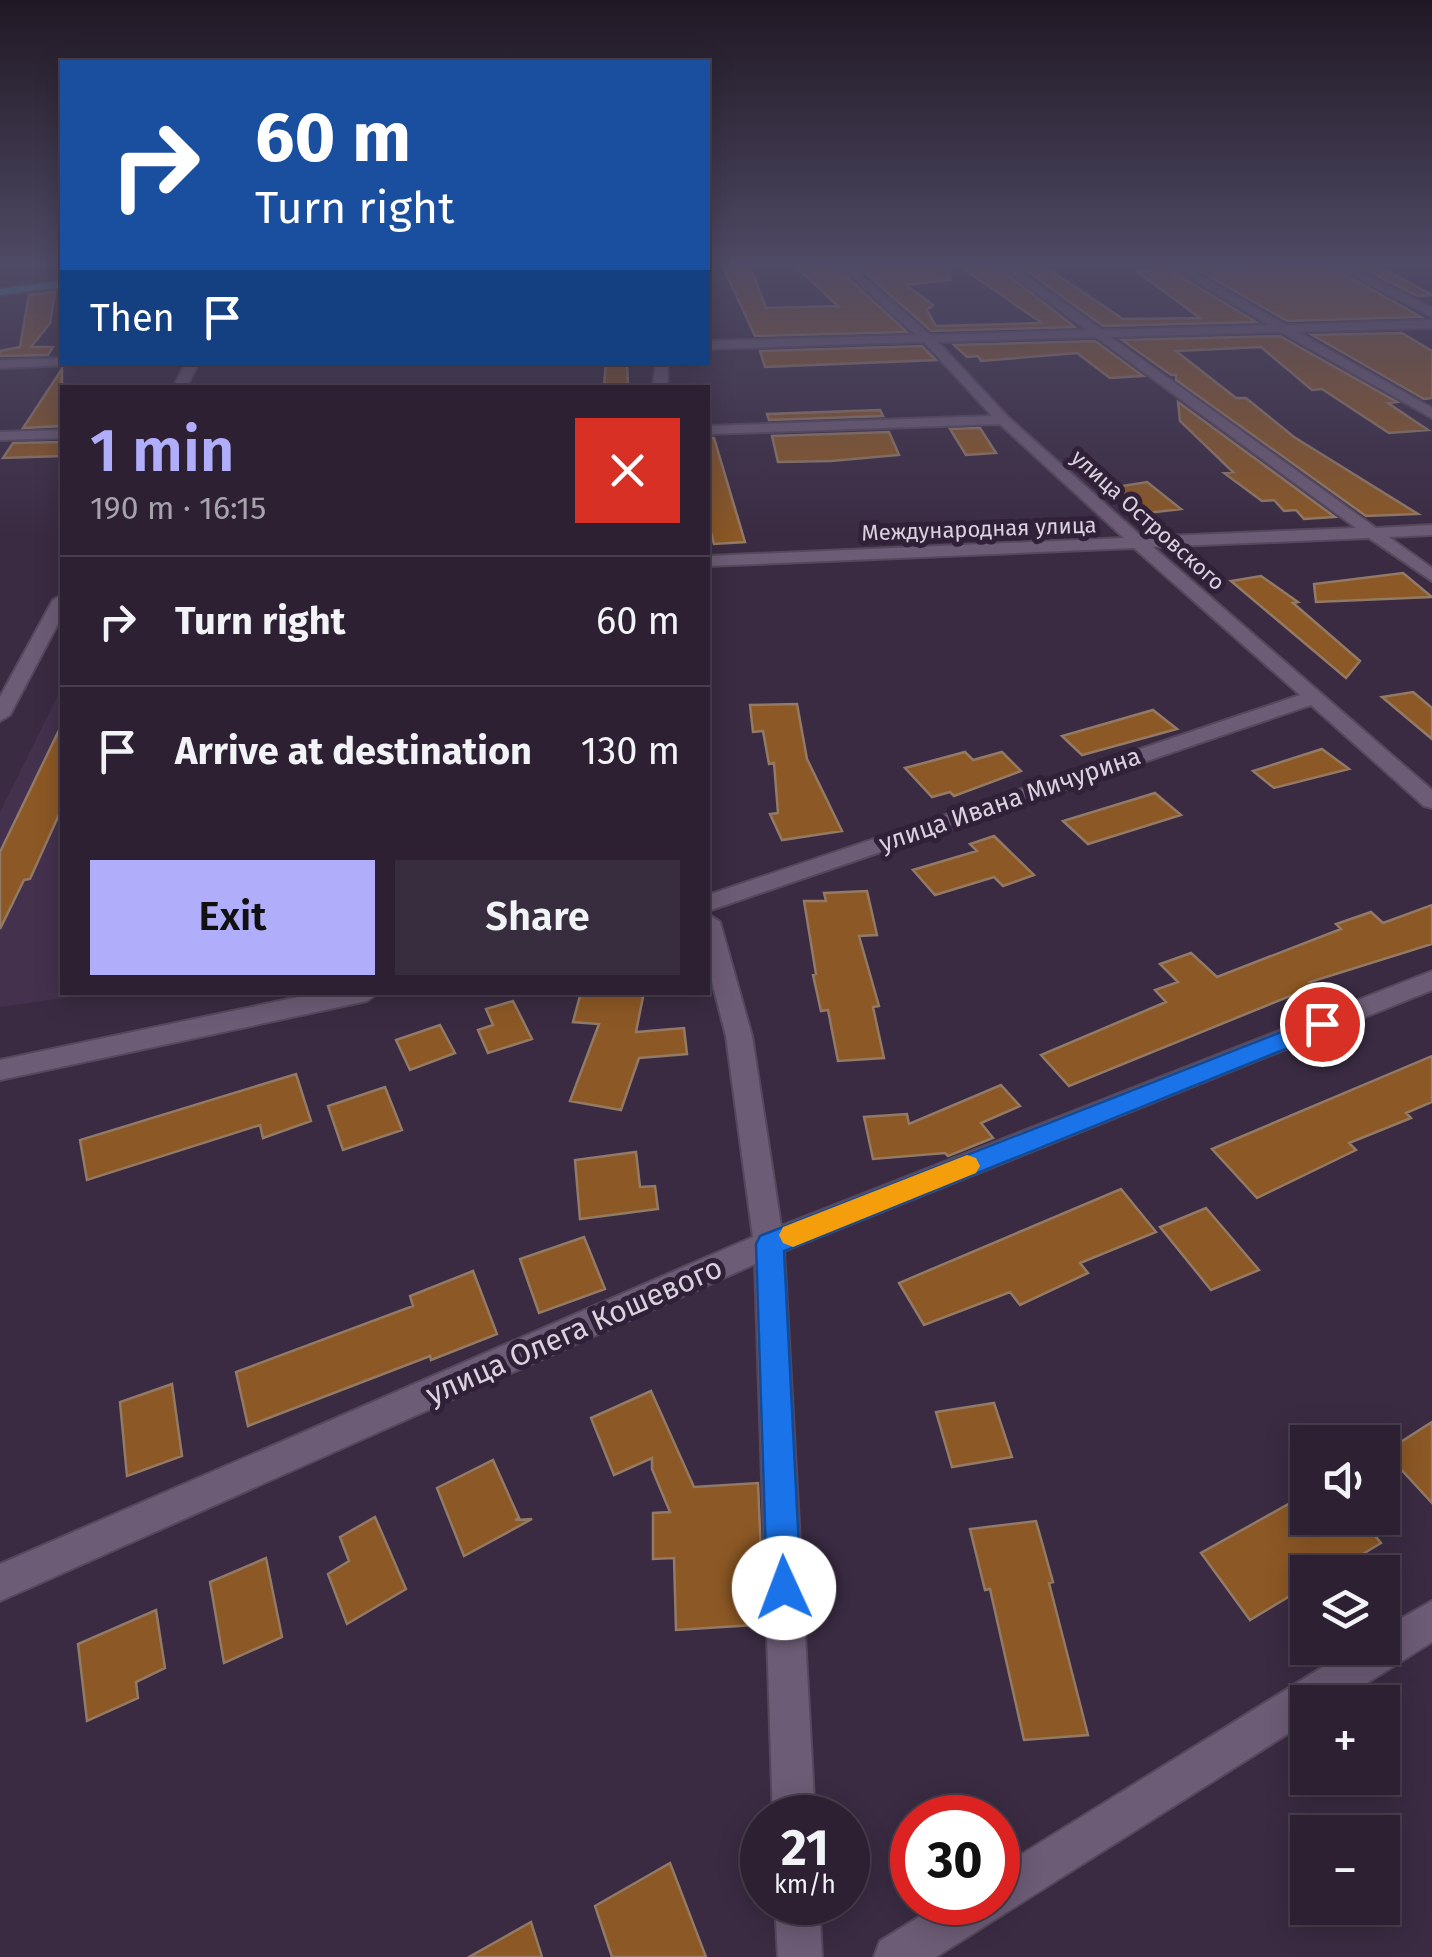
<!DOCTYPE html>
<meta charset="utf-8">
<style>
body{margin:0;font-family:"Fira Sans",sans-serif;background:#382d3e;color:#f1f3f6;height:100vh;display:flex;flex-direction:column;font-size:38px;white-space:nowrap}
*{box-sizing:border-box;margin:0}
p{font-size:32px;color:#a6a3ac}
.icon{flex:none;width:55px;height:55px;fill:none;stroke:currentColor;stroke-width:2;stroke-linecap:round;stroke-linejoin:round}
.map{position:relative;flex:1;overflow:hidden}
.side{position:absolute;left:60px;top:385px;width:650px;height:610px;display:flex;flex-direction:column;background:#2c2032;border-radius:0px;box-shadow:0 5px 25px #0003,0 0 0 2px #483e4d}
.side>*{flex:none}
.hud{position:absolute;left:60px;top:60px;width:650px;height:305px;border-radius:0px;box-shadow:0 5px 25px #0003,0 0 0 2px #483e4d;background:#1a4fa0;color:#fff;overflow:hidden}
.controls{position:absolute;left:1290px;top:1425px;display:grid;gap:20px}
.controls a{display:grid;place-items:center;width:110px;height:110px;border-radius:0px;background:#2c2032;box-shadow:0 5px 25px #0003,0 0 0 2px #483e4d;font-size:50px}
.speed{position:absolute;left:740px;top:1795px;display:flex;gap:20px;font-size:50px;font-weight:700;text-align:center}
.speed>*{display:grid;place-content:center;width:130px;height:130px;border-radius:50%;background:#2c2032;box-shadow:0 5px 25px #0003,0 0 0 2px #483e4d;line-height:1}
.speed small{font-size:25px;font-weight:400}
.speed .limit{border:15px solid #d22;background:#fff;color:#111}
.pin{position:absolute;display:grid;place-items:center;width:85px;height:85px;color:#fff;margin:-42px;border:5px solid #fff;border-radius:50%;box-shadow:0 2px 10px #0007}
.me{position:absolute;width:110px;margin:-55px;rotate:358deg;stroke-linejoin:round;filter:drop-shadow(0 0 8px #0008)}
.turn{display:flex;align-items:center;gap:35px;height:210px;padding:0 30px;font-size:45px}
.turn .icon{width:130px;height:130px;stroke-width:2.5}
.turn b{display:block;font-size:70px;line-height:85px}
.then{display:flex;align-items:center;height:95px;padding:0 30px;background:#0003;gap:20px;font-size:38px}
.round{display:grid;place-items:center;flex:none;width:105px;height:105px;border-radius:0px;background:#382d3e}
.overview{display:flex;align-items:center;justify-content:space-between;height:170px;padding:0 30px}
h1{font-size:60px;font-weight:600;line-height:75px;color:#b0aefa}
.cta{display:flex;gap:20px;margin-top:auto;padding:20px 30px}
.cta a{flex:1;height:115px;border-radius:0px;background:#b0aefa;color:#111;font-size:40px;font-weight:600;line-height:115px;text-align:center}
.cta a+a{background:#382d3e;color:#f1f3f6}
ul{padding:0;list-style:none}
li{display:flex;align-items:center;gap:30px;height:130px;padding:0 30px;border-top:2px solid #483e4d}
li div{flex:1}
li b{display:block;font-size:38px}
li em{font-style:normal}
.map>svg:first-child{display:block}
.built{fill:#44314e}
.building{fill:#8c5825;stroke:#937a65;stroke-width:2.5}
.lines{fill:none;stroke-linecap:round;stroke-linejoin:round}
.minor-casing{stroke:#55485c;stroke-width:4}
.tertiary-casing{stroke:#55485c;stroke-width:4}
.primary-casing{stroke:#55485c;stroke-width:4}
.minor{fill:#6d5c76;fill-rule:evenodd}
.tertiary{fill:#6d5c76;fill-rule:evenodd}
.primary{fill:#3799b5;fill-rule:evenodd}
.route{fill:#1a73e8;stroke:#114b97;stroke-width:2.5}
.slow{fill:#f59e0b}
.labels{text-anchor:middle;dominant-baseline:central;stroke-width:10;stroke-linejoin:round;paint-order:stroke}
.far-street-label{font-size:22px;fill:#dbd2e0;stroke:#302138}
.street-label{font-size:25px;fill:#dbd2e0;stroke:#302138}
.near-street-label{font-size:30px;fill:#dbd2e0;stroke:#302138}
</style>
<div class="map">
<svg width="1432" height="1957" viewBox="0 0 1432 1957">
<rect width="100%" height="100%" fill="#3a2b42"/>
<path class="built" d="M 62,687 L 62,992 L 97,993 L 0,1007 L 0,812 Z"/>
<path class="building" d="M 793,264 L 833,264 L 907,332 L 755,336 L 723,267 L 750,266 L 766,308 L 838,306 Z
M 855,264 L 949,264 L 950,280 L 906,285 L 933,305 L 927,310 L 936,326 L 1042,323 L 956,264 L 994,264 L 1075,327 L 931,331 Z
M 1017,264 L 1041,264 L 1123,319 L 1200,318 L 1136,271 L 1167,268 L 1256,322 L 1103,326 Z
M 1213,264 L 1224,270 L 1326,264 L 1421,317 L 1287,321 L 1191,266 Z
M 1353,264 L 1369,264 L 1387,271 L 1432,295 L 1417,296 Z
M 55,292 L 50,323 L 31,347 L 53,347 L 48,355 L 0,356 L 0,351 L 20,347 L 29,295 Z
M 1402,333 L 1432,351 L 1432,398 L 1424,399 L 1312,335 Z
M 1280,336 L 1397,402 L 1388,403 L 1428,430 L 1389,433 L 1322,389 L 1312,390 L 1261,347 L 1176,351 L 1236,398 L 1246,398 L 1294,437 L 1418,514 L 1366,516 L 1176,380 L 1176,375 L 1171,375 L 1122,340 Z
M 1095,341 L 1143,376 L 1110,378 L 1077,353 L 981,361 L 978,356 L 967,357 L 954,345 Z
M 922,346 L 936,360 L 765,367 L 760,351 Z
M 606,362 L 627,362 L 628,386 L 604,386 Z
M 62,369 L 62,426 L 23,428 Z
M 1178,402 L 1335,517 L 1304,519 L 1296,510 L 1284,511 L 1274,500 L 1262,501 L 1224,473 L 1233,472 L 1180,421 Z
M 880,410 L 883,416 L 769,420 L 767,414 Z
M 980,428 L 996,453 L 966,455 L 950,429 Z
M 889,432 L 899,455 L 831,461 L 778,462 L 772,436 Z
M 708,438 L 714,438 L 745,542 L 714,544 L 708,520 Z
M 62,442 L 62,456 L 3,458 L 13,443 Z
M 1147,482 L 1181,509 L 1147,513 L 1116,487 Z
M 1403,573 L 1432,597 L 1316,602 L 1314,584 Z
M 1261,576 L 1298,602 L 1293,603 L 1360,661 L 1346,678 L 1231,581 Z
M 1413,692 L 1432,708 L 1432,739 L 1382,697 Z
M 797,704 L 807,759 L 842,831 L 782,840 L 770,814 L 778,813 L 774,763 L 769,764 L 763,731 L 753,732 L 750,705 Z
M 1153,710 L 1177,729 L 1082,755 L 1062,736 Z
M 62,724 L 62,808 L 30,879 L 24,880 L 0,929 L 0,852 Z
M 1322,749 L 1349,769 L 1274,788 L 1253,771 Z
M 965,752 L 973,760 L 1002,752 L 1021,771 L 954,796 L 950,792 L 932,797 L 905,768 Z
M 1155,793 L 1181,815 L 1088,844 L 1063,821 Z
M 994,836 L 1034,875 L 1003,886 L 994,877 L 935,895 L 913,870 L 977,851 L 970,844 Z
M 867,891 L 877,935 L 859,936 L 879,1006 L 873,1007 L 884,1058 L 838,1061 L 828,1010 L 821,1011 L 813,975 L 816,974 L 804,901 L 826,901 L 824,893 Z
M 1432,905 L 1432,944 L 1310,982 L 1325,994 L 1299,1004 L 1290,996 L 1069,1086 L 1041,1055 L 1166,1002 L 1155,990 L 1178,982 L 1160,964 L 1191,953 L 1217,977 L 1341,929 L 1336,924 L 1371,912 L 1383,923 Z
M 581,992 L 644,992 L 636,1032 L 684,1028 L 687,1054 L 639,1058 L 621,1110 L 570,1101 L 599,1024 L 573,1022 Z
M 513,1001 L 532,1039 L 488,1053 L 478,1030 L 493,1025 L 486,1009 Z
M 440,1025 L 455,1053 L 410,1070 L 396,1040 Z
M 1432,1056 L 1432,1102 L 1406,1113 L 1411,1118 L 1349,1143 L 1356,1150 L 1257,1198 L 1212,1149 Z
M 296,1074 L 311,1121 L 263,1138 L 260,1125 L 87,1180 L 80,1140 Z
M 1001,1085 L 1020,1106 L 981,1123 L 993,1138 L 948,1156 L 945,1153 L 873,1159 L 864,1117 L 907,1114 L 909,1124 Z
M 385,1087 L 402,1130 L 343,1150 L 328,1106 Z
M 636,1152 L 640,1187 L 655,1186 L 658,1209 L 580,1219 L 575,1160 Z
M 1121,1189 L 1156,1232 L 1080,1263 L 1088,1273 L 1020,1305 L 1010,1292 L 924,1325 L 899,1283 Z
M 1206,1208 L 1259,1270 L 1211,1290 L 1160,1227 Z
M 584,1237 L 605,1289 L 539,1313 L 520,1259 Z
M 473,1271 L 497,1334 L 431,1360 L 430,1356 L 248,1426 L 236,1372 L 413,1306 L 410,1296 Z
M 172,1384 L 182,1456 L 127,1476 L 120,1402 Z
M 651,1391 L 694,1487 L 758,1483 L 761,1554 L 750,1555 L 754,1625 L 676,1630 L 674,1558 L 653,1559 L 653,1513 L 670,1512 L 652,1469 L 652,1458 L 614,1475 L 591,1418 Z
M 994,1403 L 1012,1457 L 952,1467 L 936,1412 Z
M 1432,1422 L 1432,1503 L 1385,1452 Z
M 493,1460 L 519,1518 L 515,1520 L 532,1519 L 464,1556 L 437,1488 Z
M 1308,1493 L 1308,1518 L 1360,1518 L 1381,1543 L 1333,1572 L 1308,1572 L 1308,1585 L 1250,1620 L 1201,1553 Z
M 375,1517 L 406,1589 L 347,1624 L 328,1574 L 349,1561 L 340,1537 Z
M 1036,1521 L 1053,1582 L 1049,1583 L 1088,1735 L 1024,1740 L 990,1589 L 985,1590 L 970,1529 Z
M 266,1558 L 282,1637 L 224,1663 L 210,1582 Z
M 156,1610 L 165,1668 L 136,1682 L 138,1698 L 87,1721 L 78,1644 Z
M 670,1863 L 706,1957 L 612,1957 L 595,1906 Z
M 531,1922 L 542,1957 L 469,1957 Z"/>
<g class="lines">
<g class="minor-casing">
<path id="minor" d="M 837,264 L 849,264 L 930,335 L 1086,330 L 998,264 L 1010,264 L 1102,330 L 1269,325 L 1167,264 L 1180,264 L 1286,325 L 1432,320 L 1432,328 L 1298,332 L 1432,408 L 1432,418 L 1281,332 L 1111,337 L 1376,528 L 1432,525 L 1432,535 L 1389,537 L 1432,568 L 1432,581 L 1369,538 L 1153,547 L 1432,790 L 1432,808 L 1424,806 L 1311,705 L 708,911 L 708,895 L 1300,695 L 1134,548 L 708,566 L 708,556 L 1124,538 L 1000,424 L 708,434 L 708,426 L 992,416 L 924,342 L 708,349 L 708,341 L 916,335 ZM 1096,337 L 1356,528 L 1142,537 L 1008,417 L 938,342 Z
M 1330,264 L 1344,264 L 1432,308 L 1432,317 Z
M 62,358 L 67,365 L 0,368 L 0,360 Z
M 656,362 L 668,362 L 667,388 L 653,388 Z
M 62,430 L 62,438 L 0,440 L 0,432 Z
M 708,914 L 720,922 L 752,1036 L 781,1226 L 1432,971 L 1432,990 L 784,1251 L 815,1818 L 773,1818 L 755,1264 L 0,1601 L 0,1564 L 753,1237 L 726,1036 L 708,966 Z
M 322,992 L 379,992 L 367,1001 L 0,1080 L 0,1060 Z
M 775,1902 L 819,1902 L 822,1957 L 778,1957 Z"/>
</g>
<g class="tertiary-casing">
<path id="tertiary" d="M 186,362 L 199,362 L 186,388 L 173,388 Z
M 62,595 L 62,616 L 10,715 L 0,721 L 0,697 L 53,600 Z
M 1432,1601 L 1432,1642 L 1337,1702 L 1308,1702 L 1308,1721 L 936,1957 L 874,1957 L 880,1941 L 943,1902 L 998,1902 L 998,1869 L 1353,1648 L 1382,1648 L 1382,1629 Z"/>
</g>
<g class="primary-casing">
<path id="primary" d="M 62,281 L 62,287 L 0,295 L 0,289 Z"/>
</g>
<use href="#minor" class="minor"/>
<use href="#tertiary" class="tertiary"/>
<use href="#primary" class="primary"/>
</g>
<linearGradient id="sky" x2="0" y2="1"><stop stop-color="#201824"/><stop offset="0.49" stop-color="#4f4a65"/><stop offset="1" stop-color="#4f4a65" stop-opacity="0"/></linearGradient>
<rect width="1432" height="538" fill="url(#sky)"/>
<path class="route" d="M 1322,1016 L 1330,1018 L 1333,1024 L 1330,1031 L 784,1251 L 801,1588 L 796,1600 L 784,1605 L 772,1600 L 767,1588 L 756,1244 L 760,1236 Z"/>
<path class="slow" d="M 967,1155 L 976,1158 L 980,1166 L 976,1173 L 793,1247 L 783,1243 L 779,1235 L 783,1227 Z"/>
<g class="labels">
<g class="far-street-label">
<text transform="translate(1148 520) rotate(42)">улица Островского</text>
<text transform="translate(979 529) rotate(-2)">Международная улица</text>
</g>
<g class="street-label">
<text transform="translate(1010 800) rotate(-19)">улица Ивана Мичурина</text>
</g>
<g class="near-street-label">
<text transform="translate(574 1331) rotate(-24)">улица Олега Кошевого</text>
</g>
</g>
</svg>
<div class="controls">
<a><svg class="icon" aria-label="sound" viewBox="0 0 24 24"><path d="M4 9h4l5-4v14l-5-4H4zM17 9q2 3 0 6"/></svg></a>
<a><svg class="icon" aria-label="layers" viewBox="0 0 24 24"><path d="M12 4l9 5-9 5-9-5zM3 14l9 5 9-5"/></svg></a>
<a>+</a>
<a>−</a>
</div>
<div class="speed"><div>21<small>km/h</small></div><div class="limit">30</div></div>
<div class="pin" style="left:1322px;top:1024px;background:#d93025"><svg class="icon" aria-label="arrive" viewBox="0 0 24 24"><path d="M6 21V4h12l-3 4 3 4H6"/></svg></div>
<svg class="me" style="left:784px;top:1588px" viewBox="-20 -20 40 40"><circle r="19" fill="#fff"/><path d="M0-13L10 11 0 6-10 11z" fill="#1a73e8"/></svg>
<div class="hud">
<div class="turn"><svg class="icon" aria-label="right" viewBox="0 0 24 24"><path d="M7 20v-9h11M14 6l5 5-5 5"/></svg><div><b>60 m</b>Turn right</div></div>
<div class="then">Then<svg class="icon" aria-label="arrive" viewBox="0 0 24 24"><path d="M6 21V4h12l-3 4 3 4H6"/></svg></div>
</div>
<section class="side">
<div class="overview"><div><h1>1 min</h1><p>190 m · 16:15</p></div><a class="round" style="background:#d93025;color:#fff"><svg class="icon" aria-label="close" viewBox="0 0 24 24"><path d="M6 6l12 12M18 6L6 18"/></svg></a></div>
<ul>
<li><svg class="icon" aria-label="right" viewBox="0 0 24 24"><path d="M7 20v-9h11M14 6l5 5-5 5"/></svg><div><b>Turn right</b></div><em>60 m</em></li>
<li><svg class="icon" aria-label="arrive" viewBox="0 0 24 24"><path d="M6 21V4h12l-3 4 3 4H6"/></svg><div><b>Arrive at destination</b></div><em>130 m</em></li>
</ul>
<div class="cta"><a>Exit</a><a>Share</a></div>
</section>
</div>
